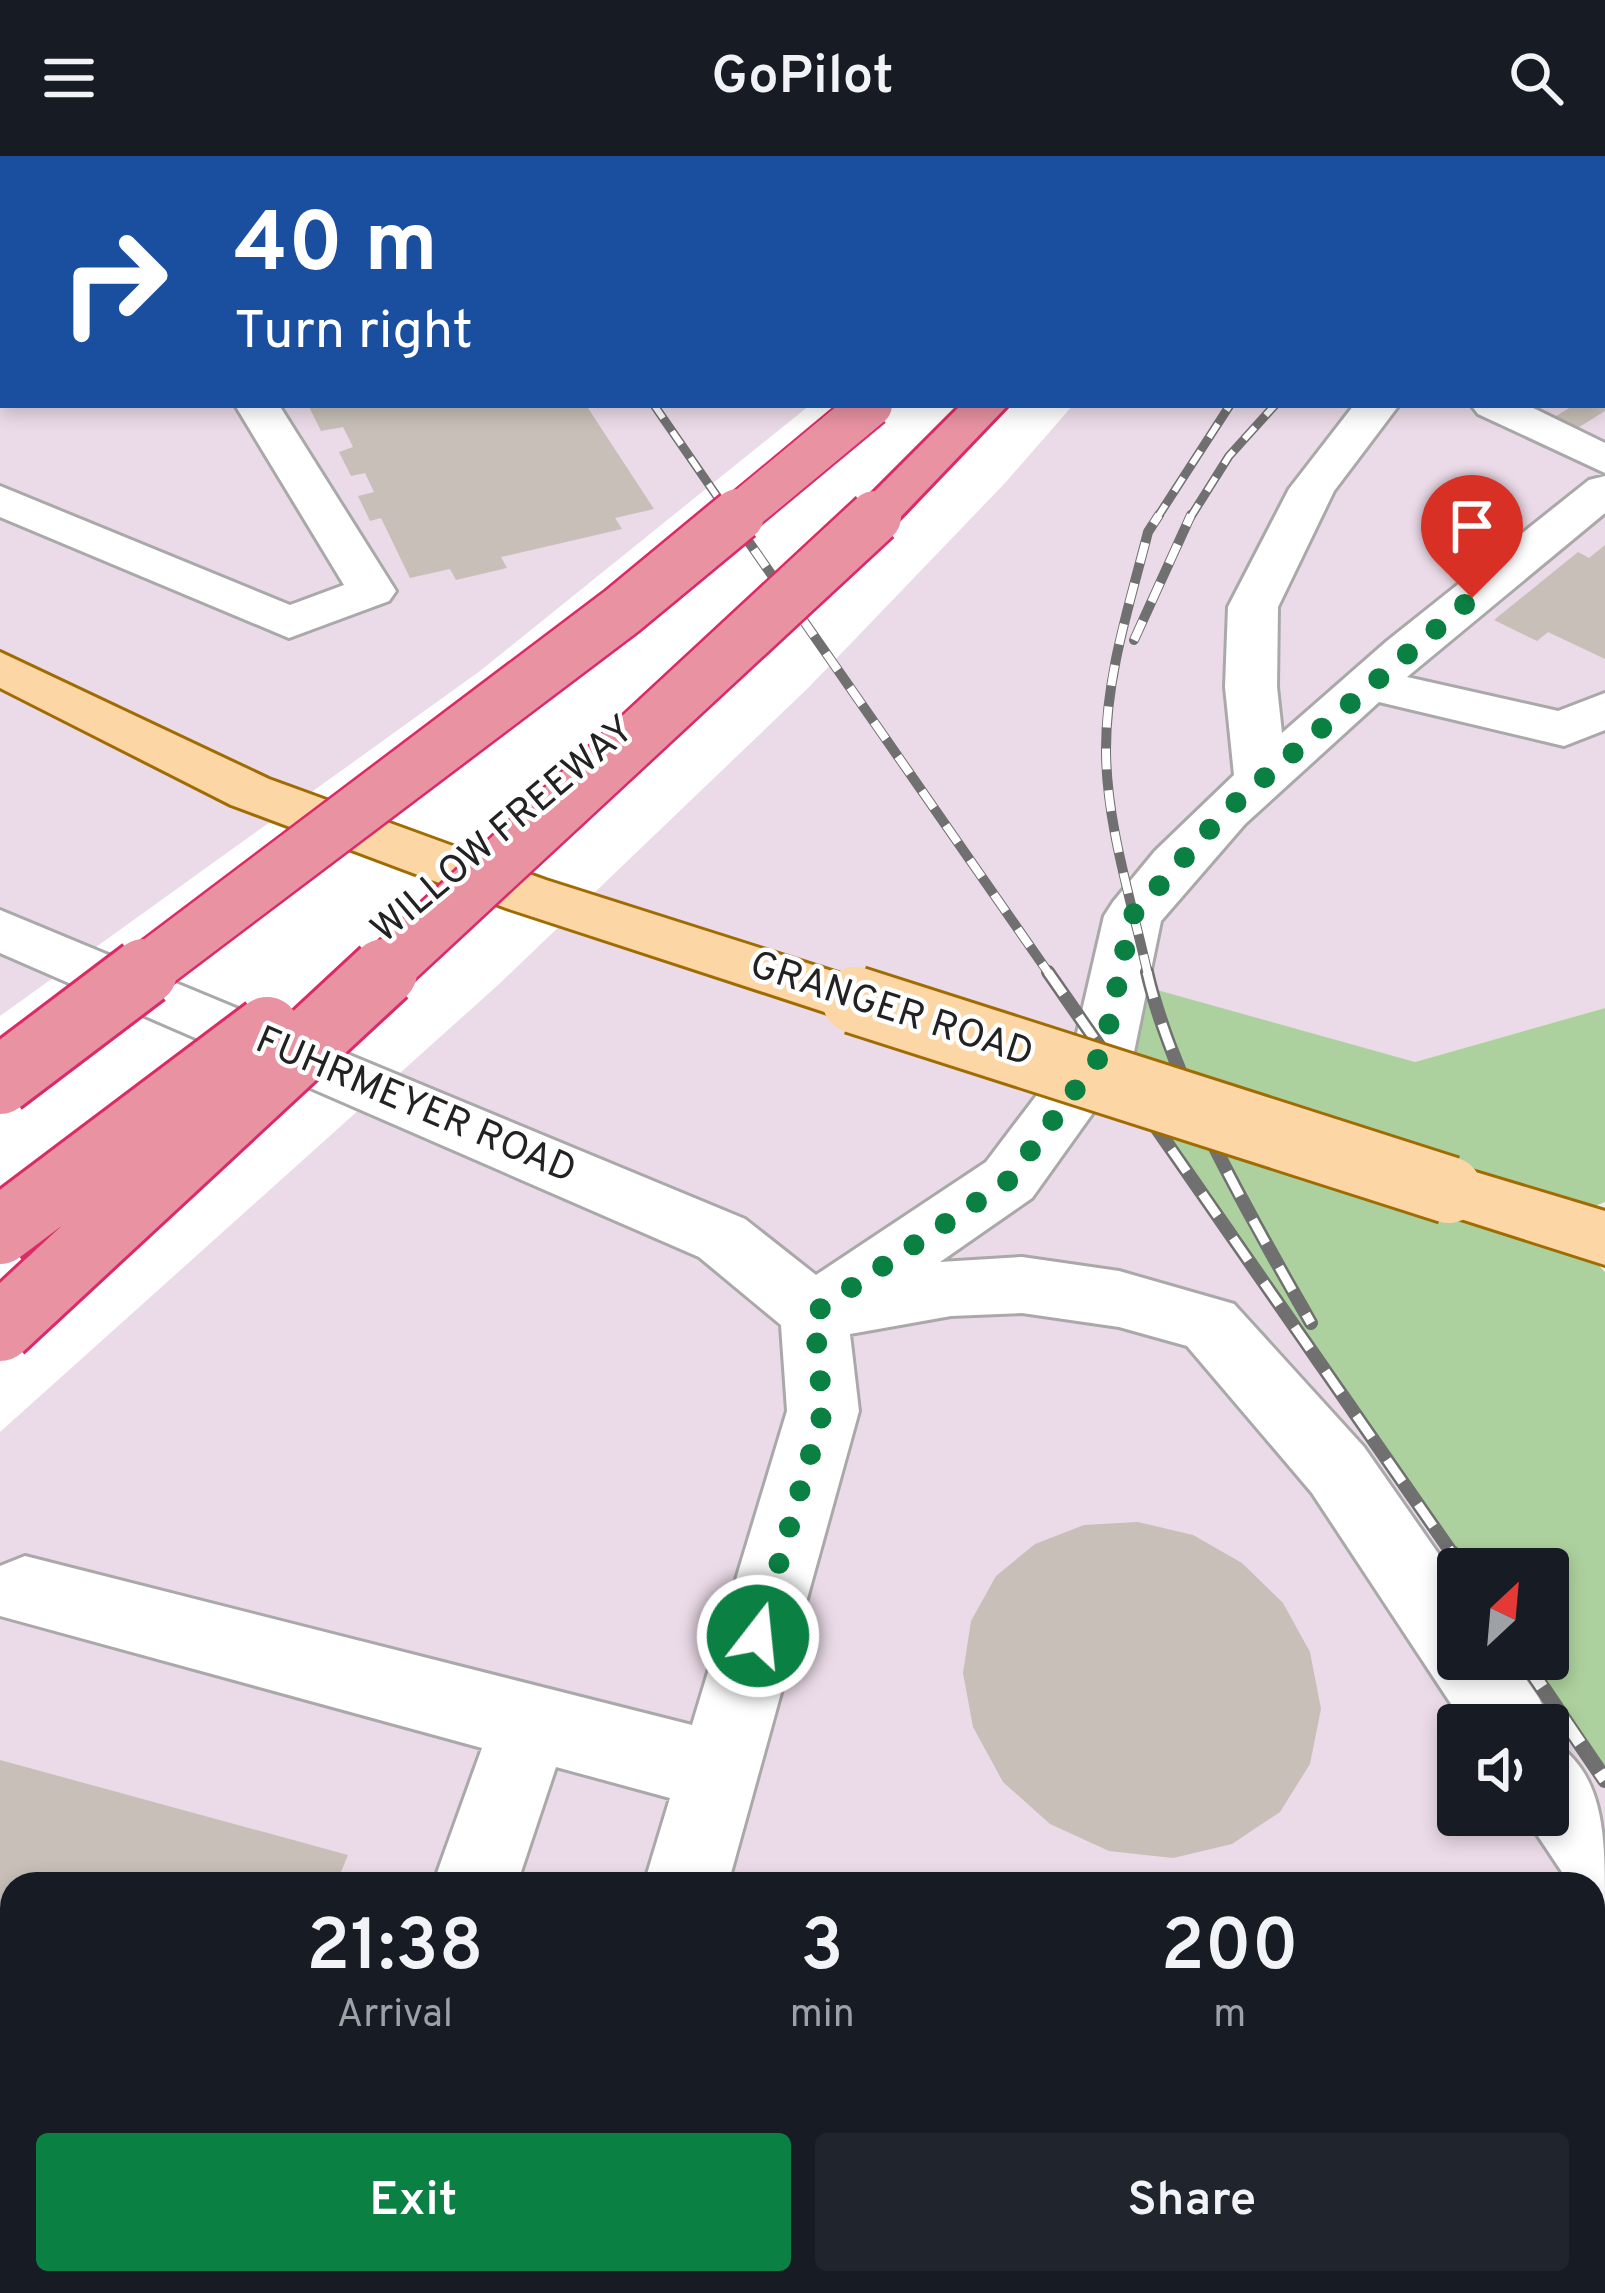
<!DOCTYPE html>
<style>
body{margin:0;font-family:Overpass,sans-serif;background:#20242c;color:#f1f3f6;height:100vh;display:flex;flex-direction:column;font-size:45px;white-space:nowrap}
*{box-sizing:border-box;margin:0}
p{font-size:39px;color:#9ea1a6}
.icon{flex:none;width:66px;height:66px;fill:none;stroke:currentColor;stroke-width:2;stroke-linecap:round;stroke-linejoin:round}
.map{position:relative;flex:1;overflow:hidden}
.sheet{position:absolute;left:0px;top:1716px;width:1605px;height:423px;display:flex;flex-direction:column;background:#171b24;border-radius:36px 36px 0 0;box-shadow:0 6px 18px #0003}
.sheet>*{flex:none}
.hud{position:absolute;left:0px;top:0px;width:1605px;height:252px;box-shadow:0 6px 18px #0003;background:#1a4fa0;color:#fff;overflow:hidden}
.needle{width:78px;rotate:26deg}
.fabs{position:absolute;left:1437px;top:1392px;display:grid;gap:24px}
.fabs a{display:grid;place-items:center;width:132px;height:132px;border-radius:12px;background:#171b24;box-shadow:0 6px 18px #0003;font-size:60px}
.pin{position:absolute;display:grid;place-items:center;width:102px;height:102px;color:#fff;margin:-123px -51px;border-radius:50% 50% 50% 0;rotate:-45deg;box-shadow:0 0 12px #0007}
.pin .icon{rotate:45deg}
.me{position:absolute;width:132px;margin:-66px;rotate:16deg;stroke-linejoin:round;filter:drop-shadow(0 0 9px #0008)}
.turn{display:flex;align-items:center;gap:42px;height:252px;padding:0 36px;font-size:54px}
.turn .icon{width:156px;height:156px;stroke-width:2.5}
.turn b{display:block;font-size:84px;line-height:102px}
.eta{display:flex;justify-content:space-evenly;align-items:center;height:204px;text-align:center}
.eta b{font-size:72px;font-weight:600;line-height:84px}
.button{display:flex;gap:24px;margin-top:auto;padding:24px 36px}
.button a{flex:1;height:138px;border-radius:12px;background:#0b8043;color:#fff;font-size:48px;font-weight:600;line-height:138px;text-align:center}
.button a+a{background:#20242c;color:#f1f3f6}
header{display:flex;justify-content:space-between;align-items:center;height:156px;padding:0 36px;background:#171b24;font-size:54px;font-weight:600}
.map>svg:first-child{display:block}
.industrial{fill:#ebdbe8;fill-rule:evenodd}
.forest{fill:#add19e}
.pier{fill:#fff}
.building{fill:#c7bfb8}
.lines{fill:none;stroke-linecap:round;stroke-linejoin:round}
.minor-casing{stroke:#a9a9a9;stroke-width:6}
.major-casing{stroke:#a06b00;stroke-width:6}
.highway-casing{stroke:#dc2a67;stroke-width:6}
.minor{fill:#fff;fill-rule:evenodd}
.major{fill:#fcd6a4;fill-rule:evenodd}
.highway{fill:#e892a2;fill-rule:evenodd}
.rail-far3-casing{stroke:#707070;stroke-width:9}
.rail-far2-casing{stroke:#707070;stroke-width:10}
.rail-far1-casing{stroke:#707070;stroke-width:14}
.rail-casing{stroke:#707070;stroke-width:16}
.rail-far3{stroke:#fff;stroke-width:6;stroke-dasharray:16;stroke-linecap:butt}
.rail-far2{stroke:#fff;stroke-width:8;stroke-dasharray:21;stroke-linecap:butt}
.rail-far1{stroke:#fff;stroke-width:9;stroke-dasharray:27;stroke-linecap:butt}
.rail{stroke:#fff;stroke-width:12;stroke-dasharray:34;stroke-linecap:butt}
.major-bridge-casing{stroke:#a06b00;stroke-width:72;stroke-linecap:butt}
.highway-bridge-far2-casing{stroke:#dc2a67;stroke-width:46;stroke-linecap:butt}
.highway-bridge-far1-casing{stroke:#dc2a67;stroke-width:57;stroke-linecap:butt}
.highway-bridge-casing{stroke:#dc2a67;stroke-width:72;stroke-linecap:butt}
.major-bridge{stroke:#fcd6a4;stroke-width:66}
.highway-bridge-far2{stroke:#e892a2;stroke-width:42}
.highway-bridge-far1{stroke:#e892a2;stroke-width:52}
.highway-bridge{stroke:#e892a2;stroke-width:66}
.route{stroke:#0b8043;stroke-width:21;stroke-dasharray:0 37.8}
.labels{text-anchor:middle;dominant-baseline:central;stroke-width:9;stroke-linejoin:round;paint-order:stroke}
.street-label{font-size:39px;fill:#222;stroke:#fff}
</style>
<header><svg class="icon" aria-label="menu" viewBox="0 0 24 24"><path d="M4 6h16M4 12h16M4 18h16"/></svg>GoPilot<svg class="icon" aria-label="search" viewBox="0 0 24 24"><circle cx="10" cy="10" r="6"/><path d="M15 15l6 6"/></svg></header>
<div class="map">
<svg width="1605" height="2137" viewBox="0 0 1605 2137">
<rect width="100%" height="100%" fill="#f2efe9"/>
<path class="industrial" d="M 0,0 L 1605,0 L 1605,852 L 1415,906 L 1103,896 L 1458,1413 L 1458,1503 L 1523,1503 L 1605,1624 L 1605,2137 L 0,2137 ZM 3,3 L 1602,3 L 1602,249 L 3,249 ZM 1458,1569 L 1548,1569 L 1548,1659 L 1458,1659 ZM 12,1728 L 1593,1728 L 1593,2127 L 12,2127 Z"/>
<path class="forest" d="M 1150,832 L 1415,906 L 1605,852 L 1605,1046 L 1556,1065 L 1605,1116 L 1605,1631 L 1518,1503 L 1548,1503 L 1548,1413 L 1458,1416 L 1128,931 Z"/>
<path class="pier" d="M 810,249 L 1073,249 L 1005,327 L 808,532 L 498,829 L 0,1276 L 0,860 L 480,515 Z"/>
<path class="building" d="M 308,249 L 586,249 L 654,353 L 615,362 L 622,373 L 501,401 L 507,412 L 456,424 L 450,413 L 410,422 L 381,362 L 370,365 L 358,340 L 374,336 L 365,317 L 351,320 L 339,296 L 353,291 L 343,271 L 321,275 Z
M 1574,249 L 1605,249 L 1605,255 L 1576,273 L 1553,262 Z
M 1605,389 L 1605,503 L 1548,476 L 1537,485 L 1494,464 L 1578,396 L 1589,402 Z
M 1138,1366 L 1193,1379 L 1242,1407 L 1283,1447 L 1310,1496 L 1321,1553 L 1310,1608 L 1280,1656 L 1232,1688 L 1173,1702 L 1109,1695 L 1050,1668 L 1003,1626 L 973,1571 L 963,1517 L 971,1465 L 996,1420 L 1035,1388 L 1084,1369 Z
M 0,1604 L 348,1699 L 336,1728 L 12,1728 L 12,2127 L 174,2127 L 170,2137 L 0,2137 Z"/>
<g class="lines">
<g class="minor-casing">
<path id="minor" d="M 310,0 L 346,0 L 348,3 L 312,3 Z
M 3,207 L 3,234 L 0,235 L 0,208 Z
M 235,249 L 279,249 L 396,435 L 389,445 L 289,482 L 0,361 L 0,330 L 290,449 L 344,429 Z
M 1354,249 L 1399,249 L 1334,335 L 1278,451 L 1277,531 L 1282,577 L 1387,485 L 1589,324 L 1605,320 L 1605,357 L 1407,521 L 1558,555 L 1605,537 L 1605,574 L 1564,590 L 1379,546 L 1245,668 L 1161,765 L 1134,896 L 1125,912 L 1032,1042 L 940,1106 L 1022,1101 L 1119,1115 L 1234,1148 L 1364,1291 L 1458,1426 L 1458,1503 L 1512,1503 L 1539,1542 L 1551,1569 L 1548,1576 L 1548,1569 L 1465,1569 L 1312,1337 L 1187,1190 L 1119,1171 L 1022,1157 L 951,1160 L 850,1178 L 859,1255 L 728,1728 L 644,1728 L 670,1642 L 556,1611 L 517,1728 L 433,1728 L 482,1592 L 0,1460 L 0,1410 L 25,1400 L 692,1569 L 787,1255 L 781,1169 L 699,1101 L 0,797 L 0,754 L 745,1063 L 816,1119 L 986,1006 L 1074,890 L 1104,760 L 1113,746 L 1155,695 L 1234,619 L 1225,531 L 1228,451 L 1289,333 Z
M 1471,249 L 1527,249 L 1605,287 L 1605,317 L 1478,258 Z
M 1548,1583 C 1605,1614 1605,1680 1605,1748 L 1593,1743 L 1593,1728 L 1570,1728 L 1524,1659 L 1548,1659 Z
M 1593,2109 L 1601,2137 L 1505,2137 L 1505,2127 L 1593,2127 Z
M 289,2127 L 385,2127 L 381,2137 L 285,2137 Z
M 522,2127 L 618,2127 L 615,2137 L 519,2137 Z
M 751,2127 L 865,2127 L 869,2137 L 756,2137 Z"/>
</g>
<g class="major-casing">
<path id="major" d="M 0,496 L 269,623 L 546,724 L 876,829 L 885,844 L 876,859 L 855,866 L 506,752 L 231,649 L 0,532 Z
M 1449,1008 L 1605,1055 L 1605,1109 L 1426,1052 L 1416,1034 L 1426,1016 Z"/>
</g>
<g class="highway-casing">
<path id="highway" d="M 961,249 L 1008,249 L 891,371 L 875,375 L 859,371 L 852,361 L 859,351 Z"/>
</g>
<use href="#minor" class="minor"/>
<use href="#major" class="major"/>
<use href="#highway" class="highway"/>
<g class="rail-far3-casing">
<path id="rail-far3" d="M 500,0 L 504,3
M 654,249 L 732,362
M 1157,362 L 1230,249
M 1190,362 L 1229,300 L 1275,249"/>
</g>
<g class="rail-far2-casing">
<path id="rail-far2" d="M 730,359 L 1050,819
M 1134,484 L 1191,359
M 1148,819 C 1132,746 1106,668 1106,593 C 1106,519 1130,447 1148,376 L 1159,359"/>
</g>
<g class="rail-far1-casing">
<path id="rail-far1" d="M 1048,816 L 1454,1400
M 1147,816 C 1173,929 1253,1065 1311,1167"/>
</g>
<g class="rail-casing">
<path id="rail" d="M 1452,1397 L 1463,1413
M 1523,1503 L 1605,1624"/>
</g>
<use href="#rail-far3" class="rail-far3"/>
<use href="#rail-far2" class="rail-far2"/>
<use href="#rail-far1" class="rail-far1"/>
<use href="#rail" class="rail"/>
<g class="major-bridge-casing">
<path id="major-bridge" d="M 855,844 L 1449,1034"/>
</g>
<g class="highway-bridge-far2-casing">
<path id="highway-bridge-far2" d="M 735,362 L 871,249"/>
</g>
<g class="highway-bridge-far1-casing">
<path id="highway-bridge-far1" d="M 140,819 L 622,455 L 738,359
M 381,819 L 875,361"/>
</g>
<g class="highway-bridge-casing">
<path id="highway-bridge" d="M 0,925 L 144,816
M 0,1075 L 267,874
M 0,1172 L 384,816"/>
</g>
<use href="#major-bridge" class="major-bridge"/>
<use href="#highway-bridge-far2" class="highway-bridge-far2"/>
<use href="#highway-bridge-far1" class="highway-bridge-far1"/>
<use href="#highway-bridge" class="highway-bridge"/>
</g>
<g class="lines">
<path class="route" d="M 758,1480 L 823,1255 L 814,1157 L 1009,1024 L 1103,896 L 1132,760 L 1226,655 L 1472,442"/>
</g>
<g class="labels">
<g class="street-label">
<text transform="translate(504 675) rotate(-40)">WILLOW FREEWAY</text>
<text transform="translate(891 855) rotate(18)">GRANGER ROAD</text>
<text transform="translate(415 951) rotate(23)">FUHRMEYER ROAD</text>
</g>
</g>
</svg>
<div class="fabs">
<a><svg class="needle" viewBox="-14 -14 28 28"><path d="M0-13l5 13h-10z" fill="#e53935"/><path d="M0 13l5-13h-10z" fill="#9ea1a6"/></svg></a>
<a><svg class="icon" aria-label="sound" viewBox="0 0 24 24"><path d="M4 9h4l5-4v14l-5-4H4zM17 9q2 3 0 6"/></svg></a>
</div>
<div class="pin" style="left:1472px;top:442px;background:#d93025"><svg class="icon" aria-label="arrive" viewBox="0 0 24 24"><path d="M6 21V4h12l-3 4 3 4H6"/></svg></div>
<svg class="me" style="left:758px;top:1480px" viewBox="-20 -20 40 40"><circle r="17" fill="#0b8043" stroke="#fff" stroke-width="3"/><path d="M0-11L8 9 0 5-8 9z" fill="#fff"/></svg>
<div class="hud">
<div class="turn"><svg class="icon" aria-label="right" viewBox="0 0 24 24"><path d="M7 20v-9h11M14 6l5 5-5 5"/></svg><div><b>40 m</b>Turn right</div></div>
</div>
<section class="sheet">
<div class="eta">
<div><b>21:38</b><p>Arrival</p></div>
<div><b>3</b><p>min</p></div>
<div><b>200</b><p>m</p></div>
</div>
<div class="button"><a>Exit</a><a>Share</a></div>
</section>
</div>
